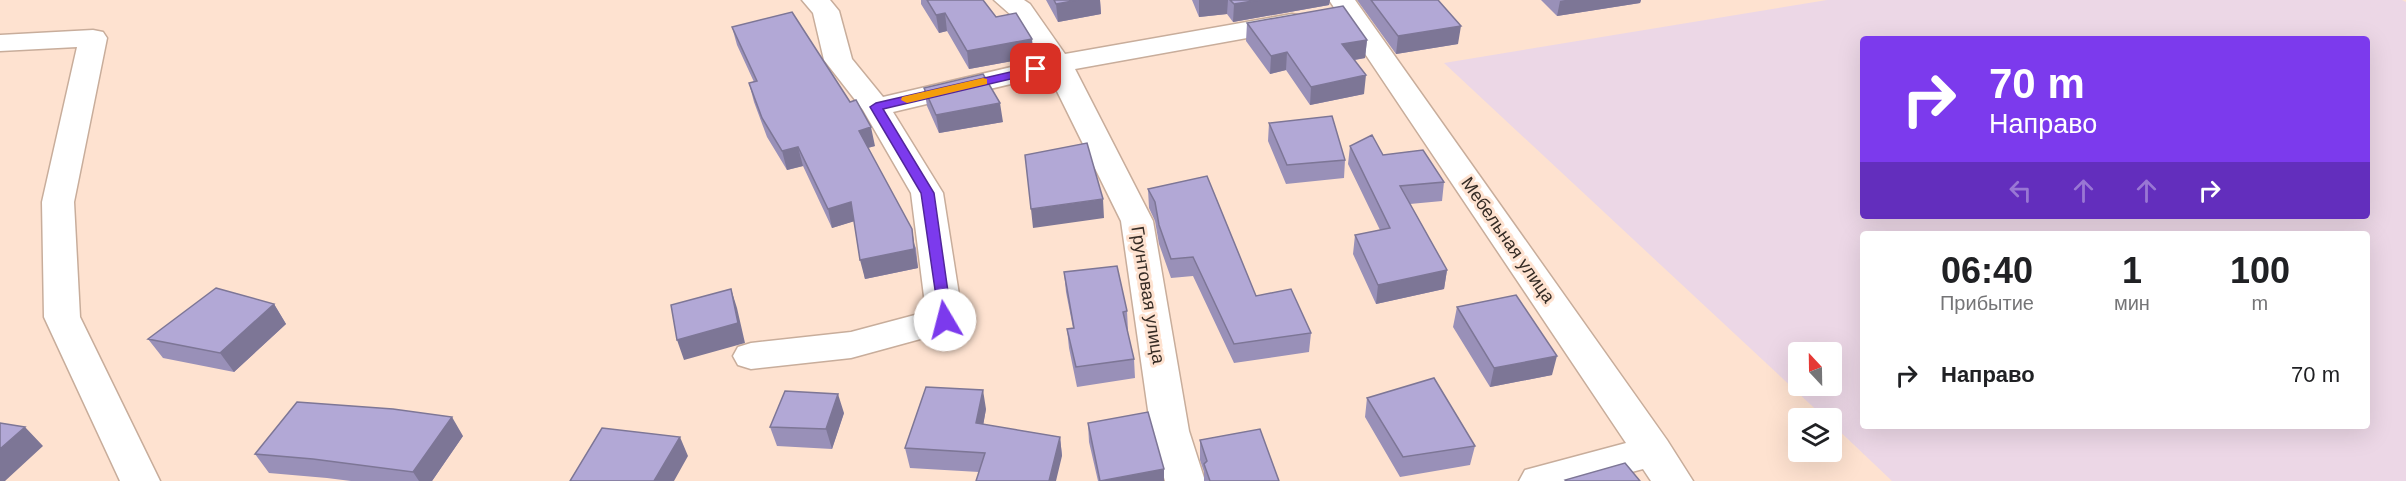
<!DOCTYPE html>
<html lang="ru">
<meta charset="utf-8">
<style>
body{margin:0;font-family:Arial,sans-serif;background:#f2f2f2;color:#202124;height:100vh;display:flex;flex-direction:column;font-size:22px;white-space:nowrap}
*{box-sizing:border-box;margin:0}
p{font-size:20px;color:#757577}
.icon{flex:none;width:33px;height:33px;fill:none;stroke:currentColor;stroke-width:2;stroke-linecap:round;stroke-linejoin:round}
.map{position:relative;flex:1;overflow:hidden}
.panel{position:absolute;left:1860px;top:231px;width:510px;height:198px;display:flex;flex-direction:column;background:#fff;border-radius:6px;box-shadow:0 6px 24px #0002}
.panel>*{flex:none}
.banner{position:absolute;left:1860px;top:36px;width:510px;height:183px;border-radius:6px;box-shadow:0 6px 24px #0002;background:#7c3aed;color:#fff;overflow:hidden}
.needle{width:39px;rotate:338deg}
.tools{position:absolute;left:1788px;top:342px;display:grid;gap:12px}
.tools a{display:grid;place-items:center;width:54px;height:54px;border-radius:6px;background:#fff;box-shadow:0 6px 24px #0002;font-size:30px}
.pin{position:absolute;display:grid;place-items:center;width:51px;height:51px;color:#fff;margin:-26px;border-radius:12px;box-shadow:0 3px 9px #0006}
.me{position:absolute;width:66px;margin:-33px;rotate:352deg;stroke-linejoin:round;filter:drop-shadow(0 0 4px #0008)}
.turn{display:flex;align-items:center;gap:21px;height:126px;padding:0 30px;font-size:27px}
.turn .icon{width:78px;height:78px;stroke-width:2.5}
.turn b{display:block;font-size:42px;line-height:51px}
.lanes{display:flex;align-items:center;height:57px;padding:0 30px;background:#0003;justify-content:center;gap:30px;direction:ltr}
.lanes .off{opacity:.35}
.eta{display:flex;justify-content:space-evenly;align-items:center;height:102px;text-align:center}
.eta b{font-size:36px;font-weight:700;line-height:42px}
ul{padding:0;list-style:none}
li{display:flex;align-items:center;gap:18px;height:84px;padding:0 30px}
li div{flex:1}
li b{display:block;font-size:22px}
li em{font-style:normal}
.map>svg:first-child{display:block}
.industrial{fill:#ecd7e6;fill-rule:evenodd}
.lines{fill:none;stroke-linecap:round;stroke-linejoin:round}
.minor-casing{stroke:#c8ad9b;stroke-width:3}
.minor{fill:#fff;fill-rule:evenodd}
.wall{fill:#9990b8}
.shaded-wall{fill:#7d7696}
.building{fill:#b2a8d6;stroke:#7d7696;stroke-width:1.5}
.route{fill:#7c3aed;stroke:#51269a;stroke-width:1.5}
.slow{fill:#f59e0b}
.labels{text-anchor:middle;dominant-baseline:central;stroke-width:6;stroke-linejoin:round;paint-order:stroke}
.street-label{font-size:18px;fill:#362c25;stroke:#fee2d0}
</style>
<div class="map">
<svg width="2406" height="481" viewBox="0 0 2406 481">
<rect width="100%" height="100%" fill="#fee2d0"/>
<path class="industrial" d="M 1827,0 L 2402,0 L 2406,2 L 2406,481 L 1892,481 L 1832,424 L 1832,418 L 1825,418 L 1444,63 ZM 1863,39 L 2367,39 L 2367,216 L 1863,216 ZM 1863,234 L 2367,234 L 2367,426 L 1863,426 ZM 1798,352 L 1832,352 L 1832,386 L 1798,386 Z"/>
<g class="lines">
<g class="minor-casing">
<path id="minor" d="M 802,0 L 830,0 L 839,11 L 852,59 L 883,97 L 1041,60 L 1011,15 L 994,0 L 1024,0 L 1030,4 L 1065,54 L 1292,14 L 1302,16 L 1305,22 L 1302,28 L 1292,30 L 1075,69 L 1153,221 L 1189,431 L 1205,481 L 1165,481 L 1151,431 L 1121,221 L 1049,75 L 893,112 L 943,193 L 963,320 L 957,329 L 851,358 L 751,369 L 738,365 L 733,356 L 738,347 L 751,343 L 851,332 L 926,312 L 911,193 L 863,110 L 824,60 L 813,13 Z
M 1329,0 L 1355,0 L 1667,440 L 1693,481 L 1651,481 L 1643,469 L 1598,481 L 1519,481 L 1525,470 L 1626,443 Z
M 93,30 L 103,32 L 107,38 L 74,202 L 80,317 L 160,481 L 120,481 L 44,317 L 42,202 L 77,47 L 0,51 L 0,35 Z"/>
</g>
<use href="#minor" class="minor"/>
</g>
<path class="wall" d="M 921,0 L 983,0 L 996,17 L 1034,57 L 969,69 L 947,31 L 939,33 L 921,4 Z
M 1046,0 L 1100,0 L 1101,14 L 1058,22 Z
M 1192,0 L 1330,0 L 1329,5 L 1233,22 L 1227,14 L 1199,17 Z
M 1357,0 L 1438,0 L 1458,44 L 1396,54 Z
M 1541,0 L 1641,0 L 1640,3 L 1557,16 Z
M 1247,23 L 1367,40 L 1365,58 L 1355,60 L 1364,94 L 1310,105 L 1286,70 L 1270,74 L 1246,41 Z
M 732,27 L 875,146 L 868,148 L 916,248 L 918,268 L 865,279 L 854,221 L 832,228 L 803,166 L 787,170 L 767,137 L 754,102 L 749,83 L 754,82 L 737,45 Z
M 924,88 L 1003,122 L 939,133 L 927,106 Z
M 1269,123 L 1345,160 L 1344,178 L 1286,184 L 1268,141 Z
M 1350,146 L 1444,182 L 1442,201 L 1410,204 L 1447,270 L 1444,289 L 1376,304 L 1353,254 L 1355,235 L 1380,230 L 1348,164 Z
M 1148,189 L 1256,296 L 1311,333 L 1309,352 L 1234,363 L 1193,276 L 1171,278 L 1159,244 L 1155,221 L 1149,208 Z
M 1064,272 L 1127,311 L 1128,330 L 1127,331 L 1134,359 L 1135,378 L 1077,387 L 1069,348 L 1067,329 L 1073,328 L 1066,292 Z
M 274,304 L 286,324 L 234,372 L 163,358 L 148,339 Z
M 1457,307 L 1552,375 L 1490,387 L 1453,327 Z
M 1367,398 L 1475,446 L 1470,465 L 1400,477 L 1365,417 Z
M 986,409 L 983,425 L 1060,437 L 1062,456 L 979,472 L 910,468 L 905,448 Z
M 844,413 L 832,449 L 777,446 L 770,427 Z
M 1088,423 L 1164,469 L 1164,481 L 1098,481 L 1089,442 Z
M 463,436 L 432,481 L 351,481 L 327,478 L 269,473 L 255,454 Z
M 1200,440 L 1279,481 L 1204,481 L 1204,472 L 1200,460 Z"/>
<path class="shaded-wall" d="M 1078,0 L 1100,0 L 1101,14 L 1058,22 L 1056,4 Z
M 1199,0 L 1228,0 L 1227,14 L 1199,17 Z
M 1259,0 L 1330,0 L 1329,5 L 1233,22 L 1234,4 Z
M 1565,0 L 1641,0 L 1640,3 L 1557,16 L 1560,1 Z
M 945,13 L 947,31 L 939,33 L 936,15 Z
M 1461,26 L 1458,44 L 1396,54 L 1398,36 Z
M 1032,39 L 1034,57 L 969,69 L 967,51 Z
M 1367,40 L 1365,58 L 1341,62 L 1342,44 Z
M 1287,52 L 1286,70 L 1270,74 L 1271,56 Z
M 1366,75 L 1364,94 L 1310,105 L 1311,87 Z
M 1000,103 L 1003,122 L 939,133 L 936,115 Z
M 871,127 L 875,146 L 863,149 L 859,131 Z
M 798,147 L 803,166 L 787,170 L 782,151 Z
M 1103,199 L 1104,218 L 1033,228 L 1031,209 Z
M 851,202 L 855,221 L 832,228 L 828,209 Z
M 912,229 L 918,268 L 865,279 L 860,260 Z
M 1447,270 L 1444,289 L 1376,304 L 1378,285 Z
M 731,289 L 737,308 L 745,343 L 684,360 L 677,340 Z
M 274,304 L 286,324 L 234,372 L 220,353 Z
M 1557,356 L 1552,375 L 1490,387 L 1494,368 Z
M 983,390 L 986,409 L 980,443 L 976,423 Z
M 838,394 L 844,413 L 832,449 L 826,429 Z
M 452,417 L 463,436 L 432,481 L 419,481 L 413,472 Z
M 25,427 L 43,446 L 5,481 L 0,481 L 0,449 Z
M 680,437 L 688,456 L 674,481 L 654,481 Z
M 1060,437 L 1062,456 L 1056,481 L 1049,481 Z
M 1164,469 L 1164,481 L 1100,481 Z"/>
<path class="building" d="M 927,0 L 983,0 L 996,17 L 1016,13 L 1032,39 L 967,51 L 945,13 L 936,15 Z
M 1054,0 L 1078,0 L 1056,4 Z
M 1230,0 L 1259,0 L 1234,4 Z
M 1371,0 L 1438,0 L 1461,26 L 1398,36 Z
M 1343,6 L 1367,40 L 1342,44 L 1366,75 L 1311,87 L 1287,52 L 1271,56 L 1247,23 Z
M 792,12 L 850,102 L 856,100 L 871,127 L 859,131 L 912,229 L 914,249 L 860,260 L 851,202 L 828,209 L 798,147 L 782,151 L 762,118 L 749,83 L 757,81 L 732,27 Z
M 983,74 L 1000,103 L 936,115 L 924,88 Z
M 1332,116 L 1345,160 L 1287,165 L 1269,123 Z
M 1372,135 L 1383,155 L 1423,150 L 1444,182 L 1400,186 L 1447,270 L 1378,285 L 1355,235 L 1390,228 L 1350,146 Z
M 1087,143 L 1103,199 L 1031,209 L 1025,155 Z
M 1207,176 L 1256,296 L 1291,289 L 1311,333 L 1234,344 L 1193,257 L 1171,259 L 1159,225 L 1155,202 L 1148,189 Z
M 1117,266 L 1127,311 L 1123,312 L 1134,359 L 1076,367 L 1067,329 L 1074,328 L 1064,272 Z
M 216,288 L 274,304 L 220,353 L 148,339 Z
M 731,289 L 738,323 L 677,340 L 671,305 Z
M 1516,295 L 1557,356 L 1494,368 L 1457,307 Z
M 1434,378 L 1475,446 L 1403,457 L 1367,398 Z
M 926,387 L 983,390 L 976,423 L 1060,437 L 1049,481 L 976,481 L 985,453 L 905,448 Z
M 785,391 L 838,394 L 826,429 L 770,427 Z
M 297,402 L 393,409 L 452,417 L 413,472 L 313,459 L 255,454 Z
M 1148,412 L 1164,469 L 1100,481 L 1088,423 Z
M 0,423 L 25,427 L 0,449 Z
M 602,428 L 680,437 L 654,481 L 570,481 Z
M 1260,429 L 1279,481 L 1210,481 L 1204,464 L 1207,461 L 1200,440 Z
M 1625,463 L 1640,481 L 1566,481 L 1565,480 Z"/>
<path class="route" d="M 1036,66 L 1041,69 L 1040,72 L 883,109 L 934,193 L 952,320 L 950,324 L 940,324 L 921,193 L 870,107 L 876,103 Z"/>
<path class="slow" d="M 983,78 L 987,79 L 987,84 L 907,103 L 901,100 L 902,97 Z"/>
<g class="labels">
<g class="street-label">
<text transform="translate(1508 240) rotate(55)">Мебельная улица</text>
<text transform="translate(1148 295) rotate(81)">Грунтовая улица</text>
</g>
</g>
</svg>
<div class="tools">
<a><svg class="needle" viewBox="-14 -14 28 28"><path d="M0-13l5 13h-10z" fill="#e53935"/><path d="M0 13l5-13h-10z" fill="#757577"/></svg></a>
<a><svg class="icon" aria-label="layers" viewBox="0 0 24 24"><path d="M12 4l9 5-9 5-9-5zM3 14l9 5 9-5"/></svg></a>
</div>
<div class="pin" style="left:1036px;top:69px;background:#d93025"><svg class="icon" aria-label="arrive" viewBox="0 0 24 24"><path d="M6 21V4h12l-3 4 3 4H6"/></svg></div>
<svg class="me" style="left:945px;top:320px" viewBox="-20 -20 40 40"><circle r="19" fill="#fff"/><path d="M0-13L10 11 0 6-10 11z" fill="#7c3aed"/></svg>
<div class="banner">
<div class="turn"><svg class="icon" aria-label="right" viewBox="0 0 24 24"><path d="M7 20v-9h11M14 6l5 5-5 5"/></svg><div><b>70 m</b>Направо</div></div>
<div class="lanes"><svg class="icon off" aria-label="left" viewBox="0 0 24 24"><path d="M17 20v-9H6M10 6l-5 5 5 5"/></svg><svg class="icon off" aria-label="ahead" viewBox="0 0 24 24"><path d="M12 20V5M6 11l6-6 6 6"/></svg><svg class="icon off" aria-label="ahead" viewBox="0 0 24 24"><path d="M12 20V5M6 11l6-6 6 6"/></svg><svg class="icon" aria-label="right" viewBox="0 0 24 24"><path d="M7 20v-9h11M14 6l5 5-5 5"/></svg></div>
</div>
<section class="panel">
<div class="eta">
<div><b>06:40</b><p>Прибытие</p></div>
<div><b>1</b><p>мин</p></div>
<div><b>100</b><p>m</p></div>
</div>
<ul>
<li><svg class="icon" aria-label="right" viewBox="0 0 24 24"><path d="M7 20v-9h11M14 6l5 5-5 5"/></svg><div><b>Направо</b></div><em>70 m</em></li>
</ul>
</section>
</div>
